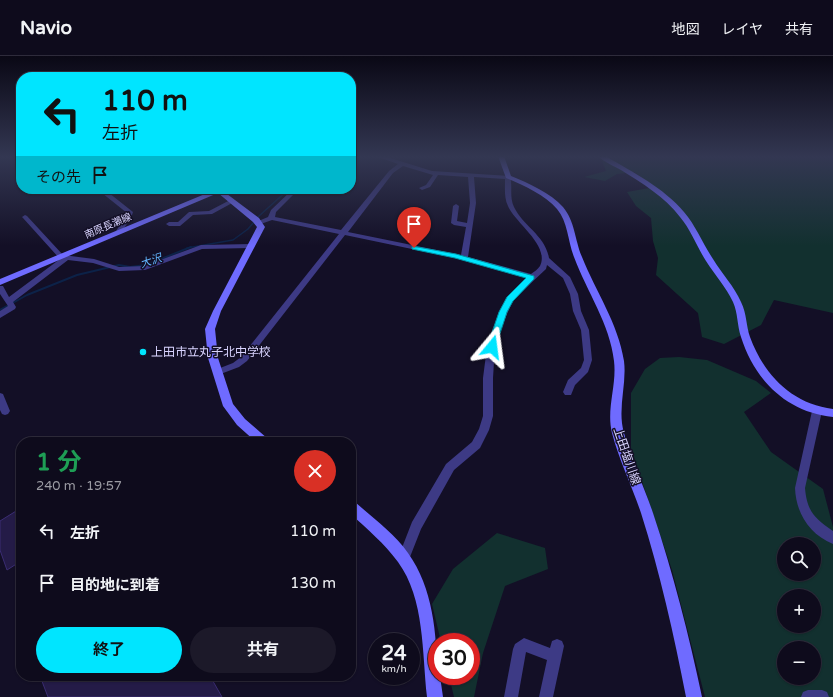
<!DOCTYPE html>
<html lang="ja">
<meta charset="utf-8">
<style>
body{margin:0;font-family:"Varela Round","Noto Sans JP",sans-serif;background:#1c1929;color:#f1f3f6;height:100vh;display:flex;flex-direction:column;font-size:15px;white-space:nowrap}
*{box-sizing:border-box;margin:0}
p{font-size:13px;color:#9b9ba3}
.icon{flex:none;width:22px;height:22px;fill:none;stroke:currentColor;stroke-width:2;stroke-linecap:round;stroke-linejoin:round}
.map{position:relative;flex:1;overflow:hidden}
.sheet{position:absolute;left:16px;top:381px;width:340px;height:244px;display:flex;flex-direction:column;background:#0e0b1c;border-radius:16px;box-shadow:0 1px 3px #0004,0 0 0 1px #2e2b3b}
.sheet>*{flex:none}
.top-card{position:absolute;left:16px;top:16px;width:340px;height:122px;border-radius:16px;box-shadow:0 1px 3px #0004,0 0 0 1px #2e2b3b;background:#00e5ff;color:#111;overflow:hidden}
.tools{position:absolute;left:777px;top:481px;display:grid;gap:8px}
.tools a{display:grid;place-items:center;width:44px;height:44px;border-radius:50%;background:#0e0b1c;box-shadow:0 1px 3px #0004,0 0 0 1px #2e2b3b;font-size:20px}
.speed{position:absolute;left:368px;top:577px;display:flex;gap:8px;font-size:20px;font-weight:700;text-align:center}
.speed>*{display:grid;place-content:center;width:52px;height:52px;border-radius:50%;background:#0e0b1c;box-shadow:0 1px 3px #0004,0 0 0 1px #2e2b3b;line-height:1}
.speed small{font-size:10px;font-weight:400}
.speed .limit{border:6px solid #d22;background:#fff;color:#111}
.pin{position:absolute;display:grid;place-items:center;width:34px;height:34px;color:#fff;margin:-41px -17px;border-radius:50% 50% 50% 0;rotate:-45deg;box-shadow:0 0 4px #0007}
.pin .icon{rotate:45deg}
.me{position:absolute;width:44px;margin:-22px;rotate:16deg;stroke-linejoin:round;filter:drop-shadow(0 0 3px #0008)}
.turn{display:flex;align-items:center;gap:14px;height:84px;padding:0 20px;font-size:18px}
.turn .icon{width:52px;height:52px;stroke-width:2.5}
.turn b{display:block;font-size:28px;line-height:34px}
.then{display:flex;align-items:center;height:38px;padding:0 20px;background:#0003;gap:8px;font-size:15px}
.round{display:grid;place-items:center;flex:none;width:42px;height:42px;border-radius:21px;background:#1c1929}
.summary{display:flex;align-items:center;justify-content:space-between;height:68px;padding:0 20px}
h1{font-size:24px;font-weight:700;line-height:30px;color:#1e9e55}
.button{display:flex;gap:8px;margin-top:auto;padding:8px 20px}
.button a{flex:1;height:46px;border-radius:24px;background:#00e5ff;color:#111;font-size:16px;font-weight:700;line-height:46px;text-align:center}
.button a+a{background:#1c1929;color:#f1f3f6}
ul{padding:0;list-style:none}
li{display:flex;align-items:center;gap:12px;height:52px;padding:0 20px}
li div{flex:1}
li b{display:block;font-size:15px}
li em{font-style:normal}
header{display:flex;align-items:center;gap:24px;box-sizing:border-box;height:56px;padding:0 20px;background:#0e0b1c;border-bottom:1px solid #2e2b3b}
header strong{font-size:19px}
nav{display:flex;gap:22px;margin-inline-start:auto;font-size:14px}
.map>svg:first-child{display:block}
.green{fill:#12302f;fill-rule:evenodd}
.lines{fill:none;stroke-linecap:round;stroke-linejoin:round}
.stream-far1{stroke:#0c2248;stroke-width:1.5}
.stream{stroke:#0c2248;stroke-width:2}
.building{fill:#241b47;stroke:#3b2d73}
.street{fill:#3d3a85;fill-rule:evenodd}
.secondary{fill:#6f6bff;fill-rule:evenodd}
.route{fill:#00e5ff;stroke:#0095a6}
.poi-dot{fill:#00e5ff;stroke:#130f26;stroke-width:1.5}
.labels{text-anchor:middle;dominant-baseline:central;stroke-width:3;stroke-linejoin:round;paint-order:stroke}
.far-street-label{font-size:10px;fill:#d9d4ff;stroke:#130f26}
.far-water-label{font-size:11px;font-style:italic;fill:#62b6ff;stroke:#130f26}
.poi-label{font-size:12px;fill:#d9d4ff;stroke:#130f26;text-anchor:start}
.street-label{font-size:12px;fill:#d9d4ff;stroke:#130f26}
</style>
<header>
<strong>Navio</strong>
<nav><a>地図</a><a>レイヤ</a><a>共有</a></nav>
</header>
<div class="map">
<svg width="833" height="641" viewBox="0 0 833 641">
<rect width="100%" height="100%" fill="#130f26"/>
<path class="green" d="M 600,100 L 833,100 L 833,257 L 774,244 L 761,269 L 724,288 L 702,281 L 698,257 L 656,219 L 658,202 L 653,185 L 651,162 L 636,150 L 627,136 L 655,131 L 634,116 L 617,118 L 605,125 L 584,121 L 606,115 Z
M 679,301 L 707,304 L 756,325 L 771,337 L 744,356 L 771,396 L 823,433 L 833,471 L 833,641 L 705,641 L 672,514 L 631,393 L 631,337 L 645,313 L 660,302 ZM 784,488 L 814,488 L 814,518 L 784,518 ZM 784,540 L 814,540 L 814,570 L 784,570 ZM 784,592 L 814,592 L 814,622 L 784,622 Z
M 497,477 L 545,492 L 548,513 L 505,530 L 483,597 L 474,641 L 454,641 L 449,620 L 471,620 L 471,586 L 441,586 L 432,548 L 453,513 Z"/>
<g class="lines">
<path class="stream-far1" d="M 187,192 L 233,184 L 248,173 L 259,160 L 289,133"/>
<path class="stream" d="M 0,254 L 27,239 L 77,219 L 119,209 L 130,211 L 146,209 L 191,191"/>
</g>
<path class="building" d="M 21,452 L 21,505 L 7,514 L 0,494 L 0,465 Z
M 40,620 L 210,620 L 222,641 L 48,641 Z"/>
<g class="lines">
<path class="street" d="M 375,100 L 384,100 L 432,115 L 510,120 C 513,130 509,141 514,151 C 523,170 545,179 549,202 L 570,221 L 578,238 L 581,255 L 589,274 L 592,304 L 588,316 L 575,329 L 571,339 L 565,339 L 563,336 L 568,324 L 581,312 L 584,304 L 581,274 L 573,255 L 570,238 L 563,222 L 547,209 L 546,213 L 513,244 L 501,272 L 495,291 L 493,322 L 493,360 L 489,374 L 480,392 L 454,414 L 421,473 L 408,506 L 404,508 L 400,506 L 398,502 L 412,466 L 446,408 L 472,386 L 479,373 L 483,360 L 483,322 L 487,291 L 493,272 L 506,243 L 527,222 L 455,202 L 345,179 L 247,305 L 239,311 L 218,319 L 215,318 L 214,316 L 215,314 L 233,307 L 241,301 L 339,178 L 272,164 L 258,169 L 255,167 L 256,166 L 268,161 L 271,154 L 293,133 L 299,133 L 276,156 L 275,161 L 341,174 L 389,115 L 398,108 ZM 403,110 L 433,119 L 426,129 L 419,132 L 422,134 L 430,131 L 438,119 L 468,121 L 470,147 L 467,167 L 457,165 L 459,150 L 456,148 L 453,150 L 451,167 L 454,169 L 466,171 L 461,199 L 348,176 L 393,117 ZM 474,121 L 505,123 C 505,132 504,142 508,150 C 515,167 550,189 540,210 C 538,213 534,216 531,218 L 468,201 L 476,147 Z
M 97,133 L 104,133 L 133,156 L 131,162 L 120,178 L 116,178 L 115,177 L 127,157 Z
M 232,143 L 235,145 L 234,146 L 212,158 L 193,159 L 180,170 L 169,170 L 166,168 L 169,166 L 178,166 L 189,156 L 209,155 Z
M 25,159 L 27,160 L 63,199 L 94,203 L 119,211 L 144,210 L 201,189 L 251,188 L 254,190 L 251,192 L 202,193 L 145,214 L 119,215 L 93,207 L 68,204 L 13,246 L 16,251 L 15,253 L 0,262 L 0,255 L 8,250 L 0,238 L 0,230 L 3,230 L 9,241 L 60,203 L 23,162 L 22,161 Z
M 0,337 L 3,338 L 10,355 L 8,358 L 5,359 L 2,358 L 0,354 Z
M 817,351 L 820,352 L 822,355 L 805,432 C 807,455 814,462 833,475 L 833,488 C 809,478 796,457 795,432 L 812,355 L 814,352 Z
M 524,582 L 550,592 L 552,585 L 557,583 L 562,585 L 564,590 L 553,641 L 539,641 L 547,604 L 526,596 L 518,641 L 504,641 L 513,593 L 515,588 Z
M 808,634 L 822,634 L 827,636 L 829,641 L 801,641 L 803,636 Z"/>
<path class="secondary" d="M 498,100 L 504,100 L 511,120 C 528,127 551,137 563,151 C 575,165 575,185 582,201 C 596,236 618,267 624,305 C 627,329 617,353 624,377 C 631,404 644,430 653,457 C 673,517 689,579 702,641 L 686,641 C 674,579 660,517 641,457 C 632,430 619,404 612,377 C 606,353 617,329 614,305 C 610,268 587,236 574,201 C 568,186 568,166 557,153 C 545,139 523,129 506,122 Z
M 598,100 L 605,100 C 633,116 664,132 684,156 C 696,170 703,188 713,203 C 722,218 734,230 741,246 C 747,258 746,270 750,281 C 764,319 792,348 833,353 L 833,361 C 787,356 755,325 741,281 C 737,269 738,257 733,246 C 726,231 715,219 706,205 C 697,191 691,174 680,161 C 665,141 642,127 621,114 C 614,110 604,106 598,100 Z
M 217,133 L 226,133 L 223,135 L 259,162 L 265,171 L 221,255 L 215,273 L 218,302 L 233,348 L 245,363 L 268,383 L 270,386 L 256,386 L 237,369 L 223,350 L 208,302 L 205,273 L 213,255 L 257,171 L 253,166 L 218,137 L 0,229 L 0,223 Z
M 351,444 L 355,446 C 373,462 394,477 408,497 C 433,532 437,578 437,620 L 440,620 L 443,641 L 427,641 C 422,597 425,543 398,506 C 385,488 367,473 351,458 Z"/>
</g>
<linearGradient id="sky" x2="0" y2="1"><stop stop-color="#0a0815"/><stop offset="0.53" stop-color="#333752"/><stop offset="1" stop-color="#333752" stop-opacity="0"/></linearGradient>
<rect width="833" height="190" fill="url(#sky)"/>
<path class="route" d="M 412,190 L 456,198 L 534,220 L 534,223 L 513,245 L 507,256 L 495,293 L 488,293 L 487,291 L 499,256 L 507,241 L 526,222 L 455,202 L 412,193 Z"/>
<circle class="poi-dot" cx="143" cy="296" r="4"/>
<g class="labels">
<g class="far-street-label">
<text transform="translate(108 170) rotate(-23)">南原長瀬線</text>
</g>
<g class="far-water-label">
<text transform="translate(151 205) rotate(-18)">大沢</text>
</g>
<g class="poi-label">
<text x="151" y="296">上田市立丸子北中学校</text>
</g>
<g class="street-label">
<text transform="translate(627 400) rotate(71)">上田塩川線</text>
</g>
</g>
</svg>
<div class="tools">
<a><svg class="icon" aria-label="search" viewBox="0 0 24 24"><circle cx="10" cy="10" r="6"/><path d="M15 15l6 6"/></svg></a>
<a>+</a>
<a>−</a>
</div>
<div class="speed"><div>24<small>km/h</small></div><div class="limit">30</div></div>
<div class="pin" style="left:414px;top:192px;background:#d93025"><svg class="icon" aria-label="arrive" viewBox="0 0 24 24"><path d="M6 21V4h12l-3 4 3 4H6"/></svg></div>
<svg class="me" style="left:492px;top:291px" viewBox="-20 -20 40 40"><path d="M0-17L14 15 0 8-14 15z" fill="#00e5ff" stroke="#fff" stroke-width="4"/></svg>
<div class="top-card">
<div class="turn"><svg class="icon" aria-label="left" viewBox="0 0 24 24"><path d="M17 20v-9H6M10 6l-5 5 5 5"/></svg><div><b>110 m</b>左折</div></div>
<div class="then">その先<svg class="icon" aria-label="arrive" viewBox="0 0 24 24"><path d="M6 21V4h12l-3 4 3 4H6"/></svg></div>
</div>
<section class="sheet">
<div class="summary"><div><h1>1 分</h1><p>240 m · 19:57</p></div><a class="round" style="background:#d93025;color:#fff"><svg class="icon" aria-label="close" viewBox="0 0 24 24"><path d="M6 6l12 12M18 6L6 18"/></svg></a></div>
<ul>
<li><svg class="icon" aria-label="left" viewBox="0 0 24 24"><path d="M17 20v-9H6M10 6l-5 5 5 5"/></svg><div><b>左折</b></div><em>110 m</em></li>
<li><svg class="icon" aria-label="arrive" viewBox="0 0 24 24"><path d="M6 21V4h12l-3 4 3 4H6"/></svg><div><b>目的地に到着</b></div><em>130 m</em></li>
</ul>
<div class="button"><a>終了</a><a>共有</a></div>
</section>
</div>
